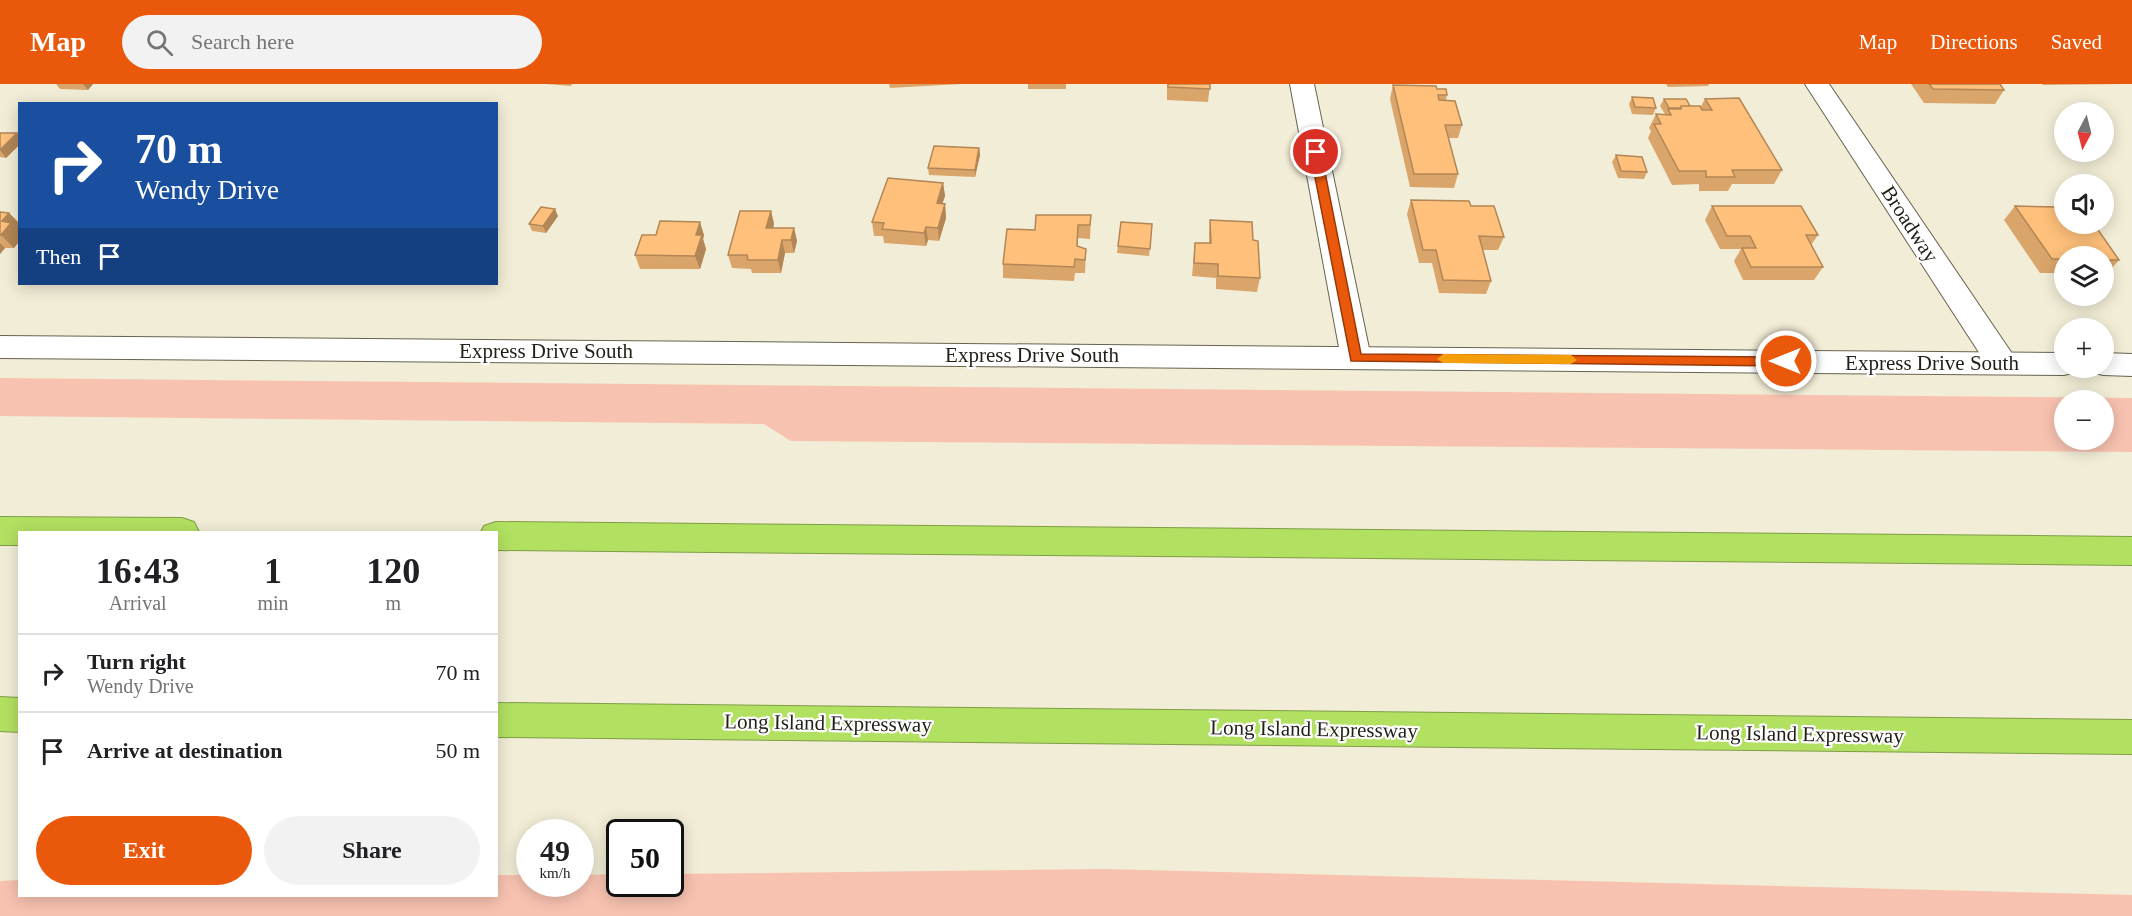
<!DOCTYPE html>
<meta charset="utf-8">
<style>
body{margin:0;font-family:"Times New Roman",serif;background:#f2f2f2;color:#202124;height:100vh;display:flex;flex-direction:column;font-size:22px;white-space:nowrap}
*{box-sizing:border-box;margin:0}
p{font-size:20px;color:#757577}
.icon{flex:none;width:33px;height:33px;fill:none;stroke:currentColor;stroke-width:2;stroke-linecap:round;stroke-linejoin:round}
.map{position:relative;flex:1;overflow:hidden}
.details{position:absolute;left:18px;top:447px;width:480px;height:366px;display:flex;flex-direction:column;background:#fff;border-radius:0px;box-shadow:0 3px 15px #0003}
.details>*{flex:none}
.guide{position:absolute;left:18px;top:18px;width:480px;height:183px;border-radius:0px;box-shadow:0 3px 15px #0003;background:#1a4fa0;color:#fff;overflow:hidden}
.needle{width:39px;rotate:187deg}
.buttons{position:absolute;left:2054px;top:18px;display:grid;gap:12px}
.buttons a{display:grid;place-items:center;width:60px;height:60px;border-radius:50%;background:#fff;box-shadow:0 3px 15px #0003;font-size:30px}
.speed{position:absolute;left:516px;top:735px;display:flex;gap:12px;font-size:30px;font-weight:700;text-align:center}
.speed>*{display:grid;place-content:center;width:78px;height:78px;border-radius:50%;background:#fff;box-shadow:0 3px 15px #0003;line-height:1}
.speed small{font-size:15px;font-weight:400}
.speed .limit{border:3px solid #111;border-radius:9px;background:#fff;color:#111}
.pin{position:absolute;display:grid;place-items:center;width:51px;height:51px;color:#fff;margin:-26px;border:3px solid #fff;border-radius:50%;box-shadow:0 2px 6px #0007}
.me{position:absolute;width:66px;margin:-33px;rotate:270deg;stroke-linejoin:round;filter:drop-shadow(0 0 4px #0008)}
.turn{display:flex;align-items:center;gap:21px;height:126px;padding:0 18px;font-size:27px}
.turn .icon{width:78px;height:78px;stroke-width:2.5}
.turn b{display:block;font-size:42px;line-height:51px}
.then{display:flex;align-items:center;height:57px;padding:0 18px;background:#0003;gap:12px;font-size:22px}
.eta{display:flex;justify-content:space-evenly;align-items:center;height:102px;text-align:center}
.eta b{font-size:36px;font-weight:800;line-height:42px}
.action{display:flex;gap:12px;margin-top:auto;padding:12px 18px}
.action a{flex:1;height:69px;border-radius:36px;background:#ea580c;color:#fff;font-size:24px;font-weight:800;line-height:69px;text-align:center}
.action a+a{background:#f2f2f2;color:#202124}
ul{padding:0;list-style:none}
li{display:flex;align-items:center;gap:18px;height:78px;padding:0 18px;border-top:2px solid #e0e0e0}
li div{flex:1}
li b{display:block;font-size:22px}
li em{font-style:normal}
header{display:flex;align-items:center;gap:36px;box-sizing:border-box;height:84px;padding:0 30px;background:#ea580c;color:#fff}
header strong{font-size:28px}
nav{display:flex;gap:33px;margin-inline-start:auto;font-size:21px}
.search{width:420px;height:54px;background:#f2f2f2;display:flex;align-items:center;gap:15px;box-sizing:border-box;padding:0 21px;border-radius:33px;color:#757577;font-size:22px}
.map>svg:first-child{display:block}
.green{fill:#f8c2b0;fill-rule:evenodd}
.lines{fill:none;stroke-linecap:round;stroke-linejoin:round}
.street-casing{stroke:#68634f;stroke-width:2}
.secondary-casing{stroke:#68634f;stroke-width:2}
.highway-casing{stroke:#7f9d47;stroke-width:2}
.street{fill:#fff;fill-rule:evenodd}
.secondary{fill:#fff;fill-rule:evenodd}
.highway{fill:#b2e161;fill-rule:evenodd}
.wall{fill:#daa56a}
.shaded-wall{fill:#b28656}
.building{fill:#fec07b;stroke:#b28656;stroke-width:1.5}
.route{fill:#ea580c;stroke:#983908;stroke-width:1.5}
.slow{fill:#f59e0b}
.labels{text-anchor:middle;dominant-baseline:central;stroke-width:4.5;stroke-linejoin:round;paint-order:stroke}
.street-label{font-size:21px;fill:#211f16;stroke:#fff}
</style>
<header>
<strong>Map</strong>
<div class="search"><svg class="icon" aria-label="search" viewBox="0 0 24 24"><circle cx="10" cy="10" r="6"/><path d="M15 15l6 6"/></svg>Search here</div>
<nav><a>Map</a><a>Directions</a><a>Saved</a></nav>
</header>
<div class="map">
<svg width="2132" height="832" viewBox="0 0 2132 832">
<rect width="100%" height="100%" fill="#f2edd6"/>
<path class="green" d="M 0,294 L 2132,314 L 2132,368 L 791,357 L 764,340 L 0,332 ZM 2064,316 L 2103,316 L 2103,356 L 2064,356 Z
M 1105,785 L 2132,811 L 2132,832 L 0,832 L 0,797 L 19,796 L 20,812 L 496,812 L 497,791 L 529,791 L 530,800 L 580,800 L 581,791 L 619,790 L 620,800 L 670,800 L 671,790 Z"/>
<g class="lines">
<g class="street-casing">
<path id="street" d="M 1290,0 L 1314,0 L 1371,274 L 1367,282 L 1356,285 L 1345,282 L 1341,274 Z
M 1805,0 L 1829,0 L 2013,271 L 2017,279 L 2013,287 L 2002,290 L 1991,287 Z"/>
</g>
<g class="secondary-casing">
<path id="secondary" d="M 0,252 L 2064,269 L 2064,284 L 2077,284 L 2075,288 L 2064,291 L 0,274 Z
M 2103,269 L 2132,270 L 2132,292 L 2103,291 L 2092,288 L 2090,284 L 2103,284 Z"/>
</g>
<g class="highway-casing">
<path id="highway" d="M 0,433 L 182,434 L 194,438 L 199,448 L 20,448 L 20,461 L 0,461 Z
M 496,438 L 2132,453 L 2132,481 L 496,466 L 496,448 L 481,448 L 484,442 Z
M 0,613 L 20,614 L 20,648 L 0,647 Z
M 496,619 L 2132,636 L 2132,670 L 496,653 Z"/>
</g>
<use href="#street" class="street"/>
<use href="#secondary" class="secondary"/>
<use href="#highway" class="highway"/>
</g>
<path class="wall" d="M 56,0 L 93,0 L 88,6 L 60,5 Z
M 546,0 L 572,0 L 571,2 Z
M 889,0 L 961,0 L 890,4 Z
M 1028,0 L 1066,0 L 1066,5 L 1028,5 Z
M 1167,0 L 1210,0 L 1208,18 L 1167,16 Z
M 1666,0 L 1709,0 L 1708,2 L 1668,3 Z
M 1911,0 L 2000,0 L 2004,6 L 1995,20 L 1924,19 Z
M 2042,0 L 2122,0 L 2043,1 Z
M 1393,1 L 1437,5 L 1447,11 L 1446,16 L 1462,41 L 1458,54 L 1448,54 L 1458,90 L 1454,104 L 1410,103 L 1390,15 Z
M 1632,13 L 1656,24 L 1653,31 L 1632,30 L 1629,20 Z
M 1664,15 L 1690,22 L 1700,24 L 1705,15 L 1782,86 L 1774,100 L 1732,100 L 1728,107 L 1699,107 L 1699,100 L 1672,101 L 1648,54 L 1651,47 L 1649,44 L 1656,30 L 1665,30 L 1660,22 Z
M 0,49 L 17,49 L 20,53 L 20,60 L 6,74 L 0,73 Z
M 979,64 L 980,71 L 975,93 L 929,91 L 928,84 Z
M 1616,71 L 1647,88 L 1644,95 L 1618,94 L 1612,78 Z
M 943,99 L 945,112 L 942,120 L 945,120 L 946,134 L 939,157 L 928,156 L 926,162 L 884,159 L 883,152 L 874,152 L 872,138 Z
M 1411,116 L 1471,122 L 1504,153 L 1498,166 L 1482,166 L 1491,197 L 1486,210 L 1439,209 L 1432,179 L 1419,179 L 1407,130 Z
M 1712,122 L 1818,151 L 1811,161 L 1823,183 L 1814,196 L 1743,196 L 1734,177 L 1741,165 L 1720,165 L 1705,136 Z
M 2015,122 L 2063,132 L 2119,176 L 2107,190 L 2103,190 L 2103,172 L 2064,172 L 2064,189 L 2040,189 L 2004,136 Z
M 771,127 L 774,140 L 773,144 L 794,144 L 797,157 L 794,169 L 785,169 L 781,189 L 752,189 L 751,185 L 732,184 L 728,171 Z
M 0,128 L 9,129 L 20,140 L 20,144 L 18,146 L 14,164 L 5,164 L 0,170 Z
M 1091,131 L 1090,155 L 1078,154 L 1078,162 L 1086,165 L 1085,189 L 1075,189 L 1074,197 L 1003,194 L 1003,180 L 1035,146 Z
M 558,132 L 546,149 L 532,147 L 529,140 Z
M 1210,136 L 1253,156 L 1260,194 L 1257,208 L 1216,205 L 1216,194 L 1192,192 L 1195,159 L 1209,159 L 1209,149 Z
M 1152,140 L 1149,172 L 1117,169 L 1118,162 Z
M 704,151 L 703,155 L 706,165 L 700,185 L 640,185 L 635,171 Z"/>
<path class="shaded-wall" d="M 83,0 L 93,0 L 88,6 Z
M 17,49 L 20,53 L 20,60 L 6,74 L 0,66 Z
M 979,64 L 980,71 L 975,93 L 975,86 Z
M 943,99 L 945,112 L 938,133 L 937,119 Z
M 945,120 L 946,134 L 939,157 L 938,144 Z
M 555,125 L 558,132 L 546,149 L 543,142 Z
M 771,127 L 774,140 L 770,157 L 766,144 Z
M 9,129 L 20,140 L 20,144 L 18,146 L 20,148 L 20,157 L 14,164 L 1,151 L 2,137 Z
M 700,138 L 704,151 L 703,155 L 706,165 L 700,185 L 695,172 L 696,151 Z
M 926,143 L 928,156 L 926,162 L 924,149 Z
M 794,144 L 797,157 L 794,169 L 791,156 Z
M 782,156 L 785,169 L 781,189 L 778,176 Z
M 0,159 L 5,164 L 0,170 Z"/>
<path class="building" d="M 1168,0 L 1210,0 L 1210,5 L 1168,3 Z
M 1929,0 L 2000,0 L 2004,6 L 1933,5 Z
M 1393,1 L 1436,2 L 1437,5 L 1446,5 L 1447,11 L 1438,11 L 1439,16 L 1455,17 L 1462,41 L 1445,41 L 1458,90 L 1414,90 Z
M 1632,13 L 1653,14 L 1656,24 L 1635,23 Z
M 1739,14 L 1782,86 L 1732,86 L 1735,93 L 1706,93 L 1706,87 L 1679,87 L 1654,40 L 1661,40 L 1656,30 L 1671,31 L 1668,25 L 1681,25 L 1681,22 L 1700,22 L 1702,26 L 1712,26 L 1705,15 Z
M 1664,15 L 1686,15 L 1690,22 L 1681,22 L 1681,24 L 1669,24 Z
M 0,49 L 17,49 L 0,66 Z
M 934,62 L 979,64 L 975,86 L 928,84 Z
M 1616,71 L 1642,73 L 1647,88 L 1621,87 Z
M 888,94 L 943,99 L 937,119 L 945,120 L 938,144 L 926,143 L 924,149 L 882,145 L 884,139 L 872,138 Z
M 1411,116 L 1469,117 L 1471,122 L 1494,122 L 1504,153 L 1479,152 L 1491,197 L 1443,196 L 1436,166 L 1423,166 Z
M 1712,122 L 1801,122 L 1818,151 L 1806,151 L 1823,183 L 1751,183 L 1742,164 L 1756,164 L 1750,152 L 1727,152 Z
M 2015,122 L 2056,123 L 2063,132 L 2064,132 L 2064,140 L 2094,140 L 2119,176 L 2103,176 L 2103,172 L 2064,172 L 2064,175 L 2052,175 Z
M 541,123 L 555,125 L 543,142 L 529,140 Z
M 740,127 L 771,127 L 766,144 L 794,144 L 791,156 L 782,156 L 778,176 L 748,176 L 747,171 L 728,171 Z
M 0,128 L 9,129 L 2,137 L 11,139 L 1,151 L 0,151 Z
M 1036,131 L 1091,131 L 1090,141 L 1078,141 L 1077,162 L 1086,165 L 1085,176 L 1075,175 L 1074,183 L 1003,180 L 1007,145 L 1035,146 Z
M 1210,136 L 1252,138 L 1253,156 L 1258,157 L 1260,194 L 1218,192 L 1218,180 L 1194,179 L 1195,159 L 1211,159 Z
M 660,137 L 700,138 L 696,151 L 702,151 L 695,172 L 635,171 L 642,151 L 656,151 Z
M 1121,138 L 1152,140 L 1150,165 L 1118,162 Z"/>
<path class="route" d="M 1316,65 L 1321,68 L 1361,270 L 1786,273 L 1793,277 L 1786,282 L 1351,277 L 1310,68 Z"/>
<path class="slow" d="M 1443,270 L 1571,271 L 1577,276 L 1571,280 L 1443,279 L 1437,275 Z"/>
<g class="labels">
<g class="street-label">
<text transform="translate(1910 140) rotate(57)">Broadway</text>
<text x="546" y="267">Express Drive South</text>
<text x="1032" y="271">Express Drive South</text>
<text x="1932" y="279">Express Drive South</text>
<text transform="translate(828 639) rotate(1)">Long Island Expressway</text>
<text transform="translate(1314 645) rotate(1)">Long Island Expressway</text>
<text transform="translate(1800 650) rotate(1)">Long Island Expressway</text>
</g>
</g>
</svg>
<div class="buttons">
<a><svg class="needle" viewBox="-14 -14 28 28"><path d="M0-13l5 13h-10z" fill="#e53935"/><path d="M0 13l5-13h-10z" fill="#757577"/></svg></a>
<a><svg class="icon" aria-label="sound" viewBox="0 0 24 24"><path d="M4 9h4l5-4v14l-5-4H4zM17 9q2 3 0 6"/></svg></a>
<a><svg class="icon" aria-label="layers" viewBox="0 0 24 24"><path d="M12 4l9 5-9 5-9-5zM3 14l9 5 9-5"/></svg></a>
<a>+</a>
<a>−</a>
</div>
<div class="speed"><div>49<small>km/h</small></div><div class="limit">50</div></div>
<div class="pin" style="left:1316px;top:68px;background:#d93025"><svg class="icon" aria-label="arrive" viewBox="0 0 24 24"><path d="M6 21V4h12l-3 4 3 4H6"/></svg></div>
<svg class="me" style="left:1786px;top:277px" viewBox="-20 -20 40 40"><circle r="17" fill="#ea580c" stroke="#fff" stroke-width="3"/><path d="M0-11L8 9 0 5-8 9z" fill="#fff"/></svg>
<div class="guide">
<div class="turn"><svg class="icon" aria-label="right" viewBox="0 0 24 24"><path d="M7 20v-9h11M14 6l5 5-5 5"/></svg><div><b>70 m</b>Wendy Drive</div></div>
<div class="then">Then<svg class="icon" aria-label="arrive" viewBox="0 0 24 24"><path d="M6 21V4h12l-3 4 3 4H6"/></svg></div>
</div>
<section class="details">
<div class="eta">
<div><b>16:43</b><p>Arrival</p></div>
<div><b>1</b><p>min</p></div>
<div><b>120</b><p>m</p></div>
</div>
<ul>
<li><svg class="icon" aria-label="right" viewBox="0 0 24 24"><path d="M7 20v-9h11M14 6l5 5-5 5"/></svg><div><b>Turn right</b><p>Wendy Drive</p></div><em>70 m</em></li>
<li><svg class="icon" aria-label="arrive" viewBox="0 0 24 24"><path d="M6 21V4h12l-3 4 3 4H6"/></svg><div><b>Arrive at destination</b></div><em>50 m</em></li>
</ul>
<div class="action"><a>Exit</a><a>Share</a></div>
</section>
</div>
